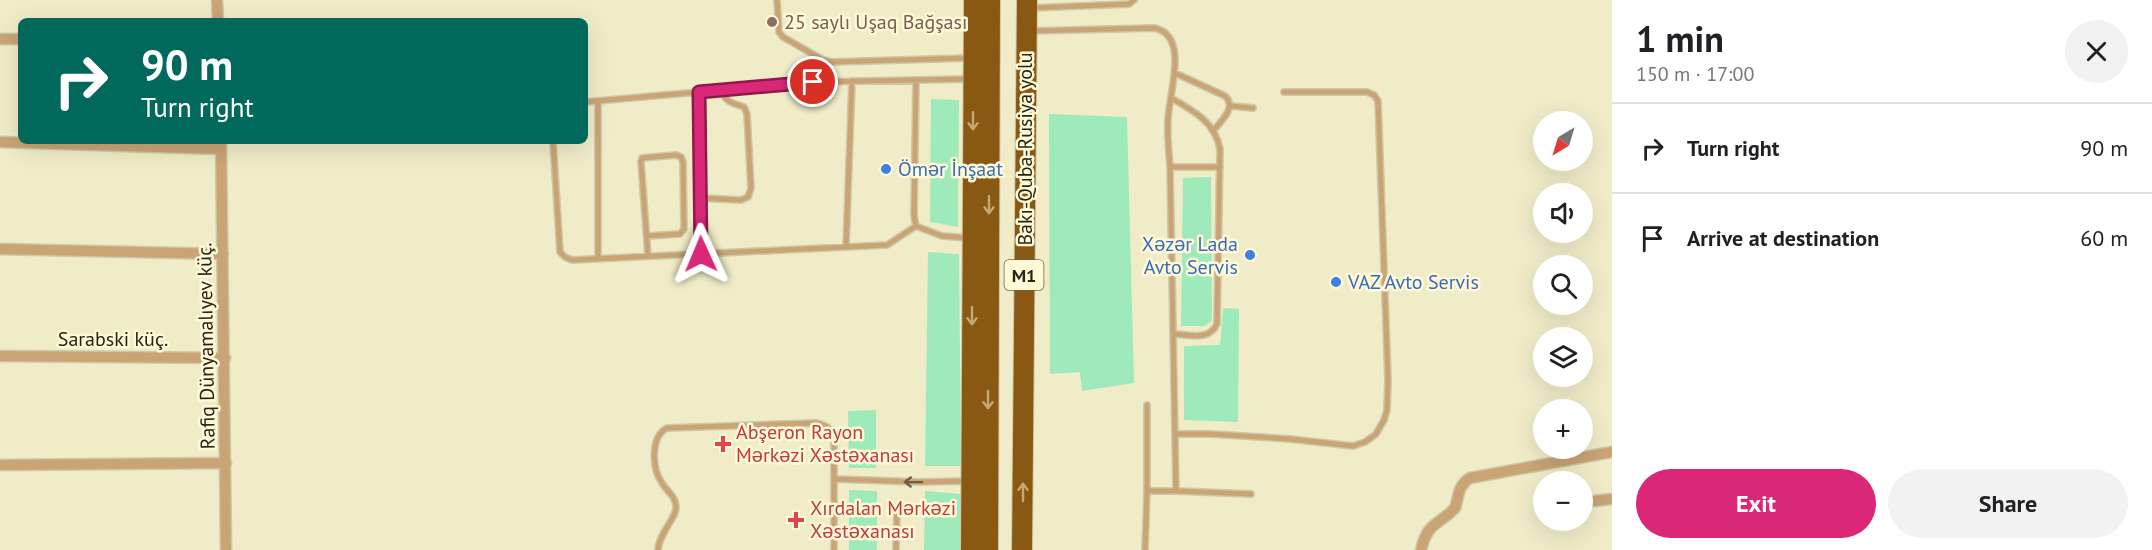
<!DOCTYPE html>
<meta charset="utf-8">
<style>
body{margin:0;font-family:"PT Sans",sans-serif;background:#f2f2f2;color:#202124;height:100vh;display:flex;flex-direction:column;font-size:22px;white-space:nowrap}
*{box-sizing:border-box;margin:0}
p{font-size:20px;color:#757577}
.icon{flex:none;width:33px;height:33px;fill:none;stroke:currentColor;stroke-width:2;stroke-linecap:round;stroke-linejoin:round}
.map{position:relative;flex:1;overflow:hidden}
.side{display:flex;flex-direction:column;background:#fff;width:540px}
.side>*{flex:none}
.top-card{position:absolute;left:18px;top:18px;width:570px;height:126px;border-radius:9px;box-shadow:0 6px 24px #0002;background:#00695c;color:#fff;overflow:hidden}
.needle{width:39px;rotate:218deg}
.fabs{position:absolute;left:1533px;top:111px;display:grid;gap:12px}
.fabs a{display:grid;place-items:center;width:60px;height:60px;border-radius:50%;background:#fff;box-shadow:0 6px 24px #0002;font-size:30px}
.pin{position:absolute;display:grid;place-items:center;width:51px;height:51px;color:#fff;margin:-26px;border:3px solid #fff;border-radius:50%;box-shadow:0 2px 6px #0007}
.me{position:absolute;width:66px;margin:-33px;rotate:359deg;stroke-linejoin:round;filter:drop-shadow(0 0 4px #0008)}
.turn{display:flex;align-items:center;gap:21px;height:126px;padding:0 24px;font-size:27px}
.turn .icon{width:78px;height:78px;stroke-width:2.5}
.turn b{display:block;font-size:42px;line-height:51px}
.round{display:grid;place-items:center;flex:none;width:63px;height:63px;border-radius:32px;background:#f2f2f2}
.summary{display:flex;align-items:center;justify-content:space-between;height:102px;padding:0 24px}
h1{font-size:36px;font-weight:700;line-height:45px}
.primary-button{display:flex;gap:12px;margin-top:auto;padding:12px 24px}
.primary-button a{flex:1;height:69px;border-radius:36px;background:#db2777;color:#fff;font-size:24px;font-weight:700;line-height:69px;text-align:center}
.primary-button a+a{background:#f2f2f2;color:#202124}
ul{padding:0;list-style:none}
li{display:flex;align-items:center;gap:18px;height:90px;padding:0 24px;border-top:2px solid #e0e0e0}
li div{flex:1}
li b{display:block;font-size:22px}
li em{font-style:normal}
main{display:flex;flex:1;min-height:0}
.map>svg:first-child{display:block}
.green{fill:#9eeaba}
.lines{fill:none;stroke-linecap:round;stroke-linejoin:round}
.lane-casing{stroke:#ccc8a8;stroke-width:8}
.street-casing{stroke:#ccc8a8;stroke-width:13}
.highway-casing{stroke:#ccc8a8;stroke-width:22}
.lane{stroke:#cba476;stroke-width:5}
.street{stroke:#cba476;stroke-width:10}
.highway{stroke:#895812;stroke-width:20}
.oneway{stroke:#c4a874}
.oneway2{stroke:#705e41}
.route-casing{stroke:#8e194d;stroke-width:15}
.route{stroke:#db2777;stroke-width:10}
.education-dot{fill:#8d6e63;stroke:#fff9d5;stroke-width:2}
.shop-dot{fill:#3f7fe0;stroke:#fff9d5;stroke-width:2}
.health-dot{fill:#e0444e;stroke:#fff9d5;stroke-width:2}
.labels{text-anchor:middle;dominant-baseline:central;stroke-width:5;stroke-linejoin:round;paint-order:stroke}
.shield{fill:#fff9d5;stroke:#67644f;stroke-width:1.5}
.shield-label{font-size:18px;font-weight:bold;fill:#262416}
.education-label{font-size:20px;fill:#785e54;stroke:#fff9d5;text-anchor:start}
.street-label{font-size:20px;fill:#262416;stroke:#fff9d5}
.shop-label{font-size:20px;fill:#366cbe;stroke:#fff9d5;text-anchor:start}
.health-label{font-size:20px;fill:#be3a42;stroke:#fff9d5;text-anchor:start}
</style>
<main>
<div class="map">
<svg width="1612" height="550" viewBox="0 0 1612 550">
<rect width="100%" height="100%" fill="#f1ecc8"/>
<path class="green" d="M 931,99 L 959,100 L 958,227 L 930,222 Z
M 1049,114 L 1127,117 L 1134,383 L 1082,391 L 1080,372 L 1050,374 Z
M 1211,177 L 1212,321 L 1204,326 L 1181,326 L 1183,178 Z
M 928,252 L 959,254 L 961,466 L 925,466 Z
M 1223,308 L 1239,309 L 1238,422 L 1184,420 L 1184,346 L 1220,345 Z
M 876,410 L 876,468 L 849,468 L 848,411 Z
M 849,490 L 877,491 L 877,550 L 849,550 Z
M 925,491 L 961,494 L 960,550 L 924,550 Z"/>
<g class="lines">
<g class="lane-casing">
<path id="lane" d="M 777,0 L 779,32 L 783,37 L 823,60 L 831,62 L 969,58
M 1031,8 L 1129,4 L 1134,0
M 1030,31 L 1154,28 C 1191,35 1168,96 1168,120 C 1167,136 1169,152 1170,167 L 1176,491 L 1147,491 L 1145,550
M 1175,73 L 1225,96 C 1237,107 1222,120 1214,130
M 916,80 L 914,216 L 916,226 L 942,236 L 969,238
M 699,92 L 701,254
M 1171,98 C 1194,111 1215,122 1220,149 L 1217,324 C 1209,341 1190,335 1174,334
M 598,101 L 598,259
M 585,102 L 813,82 L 969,79
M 1231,106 L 1253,108
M 553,141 L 560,252 L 565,257 L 572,260 L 887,245 L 916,226
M 1170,167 L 1220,167
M 700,198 L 741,200 L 748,197 L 751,188 L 747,114 L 744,107 C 733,103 724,102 722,90
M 647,236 L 680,234 L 684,229 L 683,162 L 681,157 L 676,155 L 642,158 L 641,162 L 648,256
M 846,247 L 852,81
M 1147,405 L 1147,491
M 1175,434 L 1211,434 L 1290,439 L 1353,446 L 1365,442 L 1376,434 L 1384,420 L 1387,410 L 1388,380 L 1378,101 L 1374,95 L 1367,92 L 1284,92
M 835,479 L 920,482 L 968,481
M 1176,491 L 1251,494
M 658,550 C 659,533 677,517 676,507 C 676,496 667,492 662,483 C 652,469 650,437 667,428 L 816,423 C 825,425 830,427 834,436 L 834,550
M 896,550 L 897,507"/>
</g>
<g class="street-casing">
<path id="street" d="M 217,0 L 218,21
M 0,39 L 21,39
M 221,141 L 226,550
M 0,142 L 221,149
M 0,249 L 223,254
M 0,356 L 225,358
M 0,465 L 226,463
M 1585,502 L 1612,499
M 1421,550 C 1428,521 1437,527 1455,508 C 1459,496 1458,485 1470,478 L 1612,452"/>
</g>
<g class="highway-casing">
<path id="highway" d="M 971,550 L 974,0
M 988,550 L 990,0
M 1022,550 L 1027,0"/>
</g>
<use href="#lane" class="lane"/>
<use href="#street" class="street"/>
<use href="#highway" class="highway"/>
</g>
<defs><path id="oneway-shaft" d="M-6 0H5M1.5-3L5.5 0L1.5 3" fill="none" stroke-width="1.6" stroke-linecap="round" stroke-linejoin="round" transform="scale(1.5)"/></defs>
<g class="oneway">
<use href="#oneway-shaft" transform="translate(973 121) rotate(90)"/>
<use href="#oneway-shaft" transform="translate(989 205) rotate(90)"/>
<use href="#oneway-shaft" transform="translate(972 316) rotate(90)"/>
<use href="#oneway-shaft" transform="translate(988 400) rotate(90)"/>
<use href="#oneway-shaft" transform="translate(1023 492) rotate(-90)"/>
</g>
<use class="oneway2" href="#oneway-shaft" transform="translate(913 482) rotate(-179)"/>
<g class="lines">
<g class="route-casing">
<path id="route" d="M 701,254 L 699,92 L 813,82"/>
</g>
<use href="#route" class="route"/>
</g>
<circle class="education-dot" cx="772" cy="22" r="6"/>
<g class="shop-dot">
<circle cx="886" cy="169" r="6"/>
<circle cx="1250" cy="255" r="6"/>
<circle cx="1336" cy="282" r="6"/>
</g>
<g class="health-dot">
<path d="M720 435h6v6h6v6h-6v6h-6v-6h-6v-6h6z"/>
<path d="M793 511h6v6h6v6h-6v6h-6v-6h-6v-6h6z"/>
</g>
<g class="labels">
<rect class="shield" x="1004.5" y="260" width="39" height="30" rx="4.5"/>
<g class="shield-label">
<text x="1024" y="275">M1</text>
</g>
<g class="education-label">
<text x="784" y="22">25 saylı Uşaq Bağşası</text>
</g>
<g class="street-label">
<text transform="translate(1025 149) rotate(-90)">Bakı-Quba-Rusiya yolu</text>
<text x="113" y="339">Sarabski küç.</text>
<text transform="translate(206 346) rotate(-91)">Rafiq Dünyamalıyev küç.</text>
</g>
<g class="shop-label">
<text x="898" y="169">Ömər İnşaat</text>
<text x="1238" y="244" text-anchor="end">Xəzər Lada<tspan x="1238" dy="23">Avto Servis</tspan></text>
<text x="1348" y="282">VAZ Avto Servis</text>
</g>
<g class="health-label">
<text x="736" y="432">Abşeron Rayon<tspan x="736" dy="23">Mərkəzi Xəstəxanası</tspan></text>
<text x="810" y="508">Xırdalan Mərkəzi<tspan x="810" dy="23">Xəstəxanası</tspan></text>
</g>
</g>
</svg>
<div class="fabs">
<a><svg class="needle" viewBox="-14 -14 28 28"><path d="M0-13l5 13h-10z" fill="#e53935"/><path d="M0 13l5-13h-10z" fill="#757577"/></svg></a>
<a><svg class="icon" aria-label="sound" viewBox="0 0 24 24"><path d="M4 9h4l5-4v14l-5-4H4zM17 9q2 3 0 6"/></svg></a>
<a><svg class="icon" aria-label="search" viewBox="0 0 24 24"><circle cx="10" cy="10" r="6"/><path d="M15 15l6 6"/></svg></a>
<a><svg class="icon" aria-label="layers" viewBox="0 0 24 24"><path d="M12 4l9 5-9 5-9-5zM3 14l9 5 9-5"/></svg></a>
<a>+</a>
<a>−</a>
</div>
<div class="pin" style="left:813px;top:82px;background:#d93025"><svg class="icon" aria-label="arrive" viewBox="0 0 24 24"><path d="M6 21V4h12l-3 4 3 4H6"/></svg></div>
<svg class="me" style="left:701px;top:254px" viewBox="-20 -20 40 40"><path d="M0-17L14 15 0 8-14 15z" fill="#db2777" stroke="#fff" stroke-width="4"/></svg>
<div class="top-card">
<div class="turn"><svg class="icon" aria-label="right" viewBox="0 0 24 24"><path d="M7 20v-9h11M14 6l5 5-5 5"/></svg><div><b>90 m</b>Turn right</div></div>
</div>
</div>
<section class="side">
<div class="summary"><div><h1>1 min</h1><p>150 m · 17:00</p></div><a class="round"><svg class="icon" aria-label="close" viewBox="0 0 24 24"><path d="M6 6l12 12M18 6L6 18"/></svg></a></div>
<ul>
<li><svg class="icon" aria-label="right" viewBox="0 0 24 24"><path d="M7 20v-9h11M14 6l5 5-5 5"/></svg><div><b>Turn right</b></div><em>90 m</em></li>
<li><svg class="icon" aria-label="arrive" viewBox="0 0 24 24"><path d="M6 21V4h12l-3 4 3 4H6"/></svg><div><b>Arrive at destination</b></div><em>60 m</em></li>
</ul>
<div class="primary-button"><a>Exit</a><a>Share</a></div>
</section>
</main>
